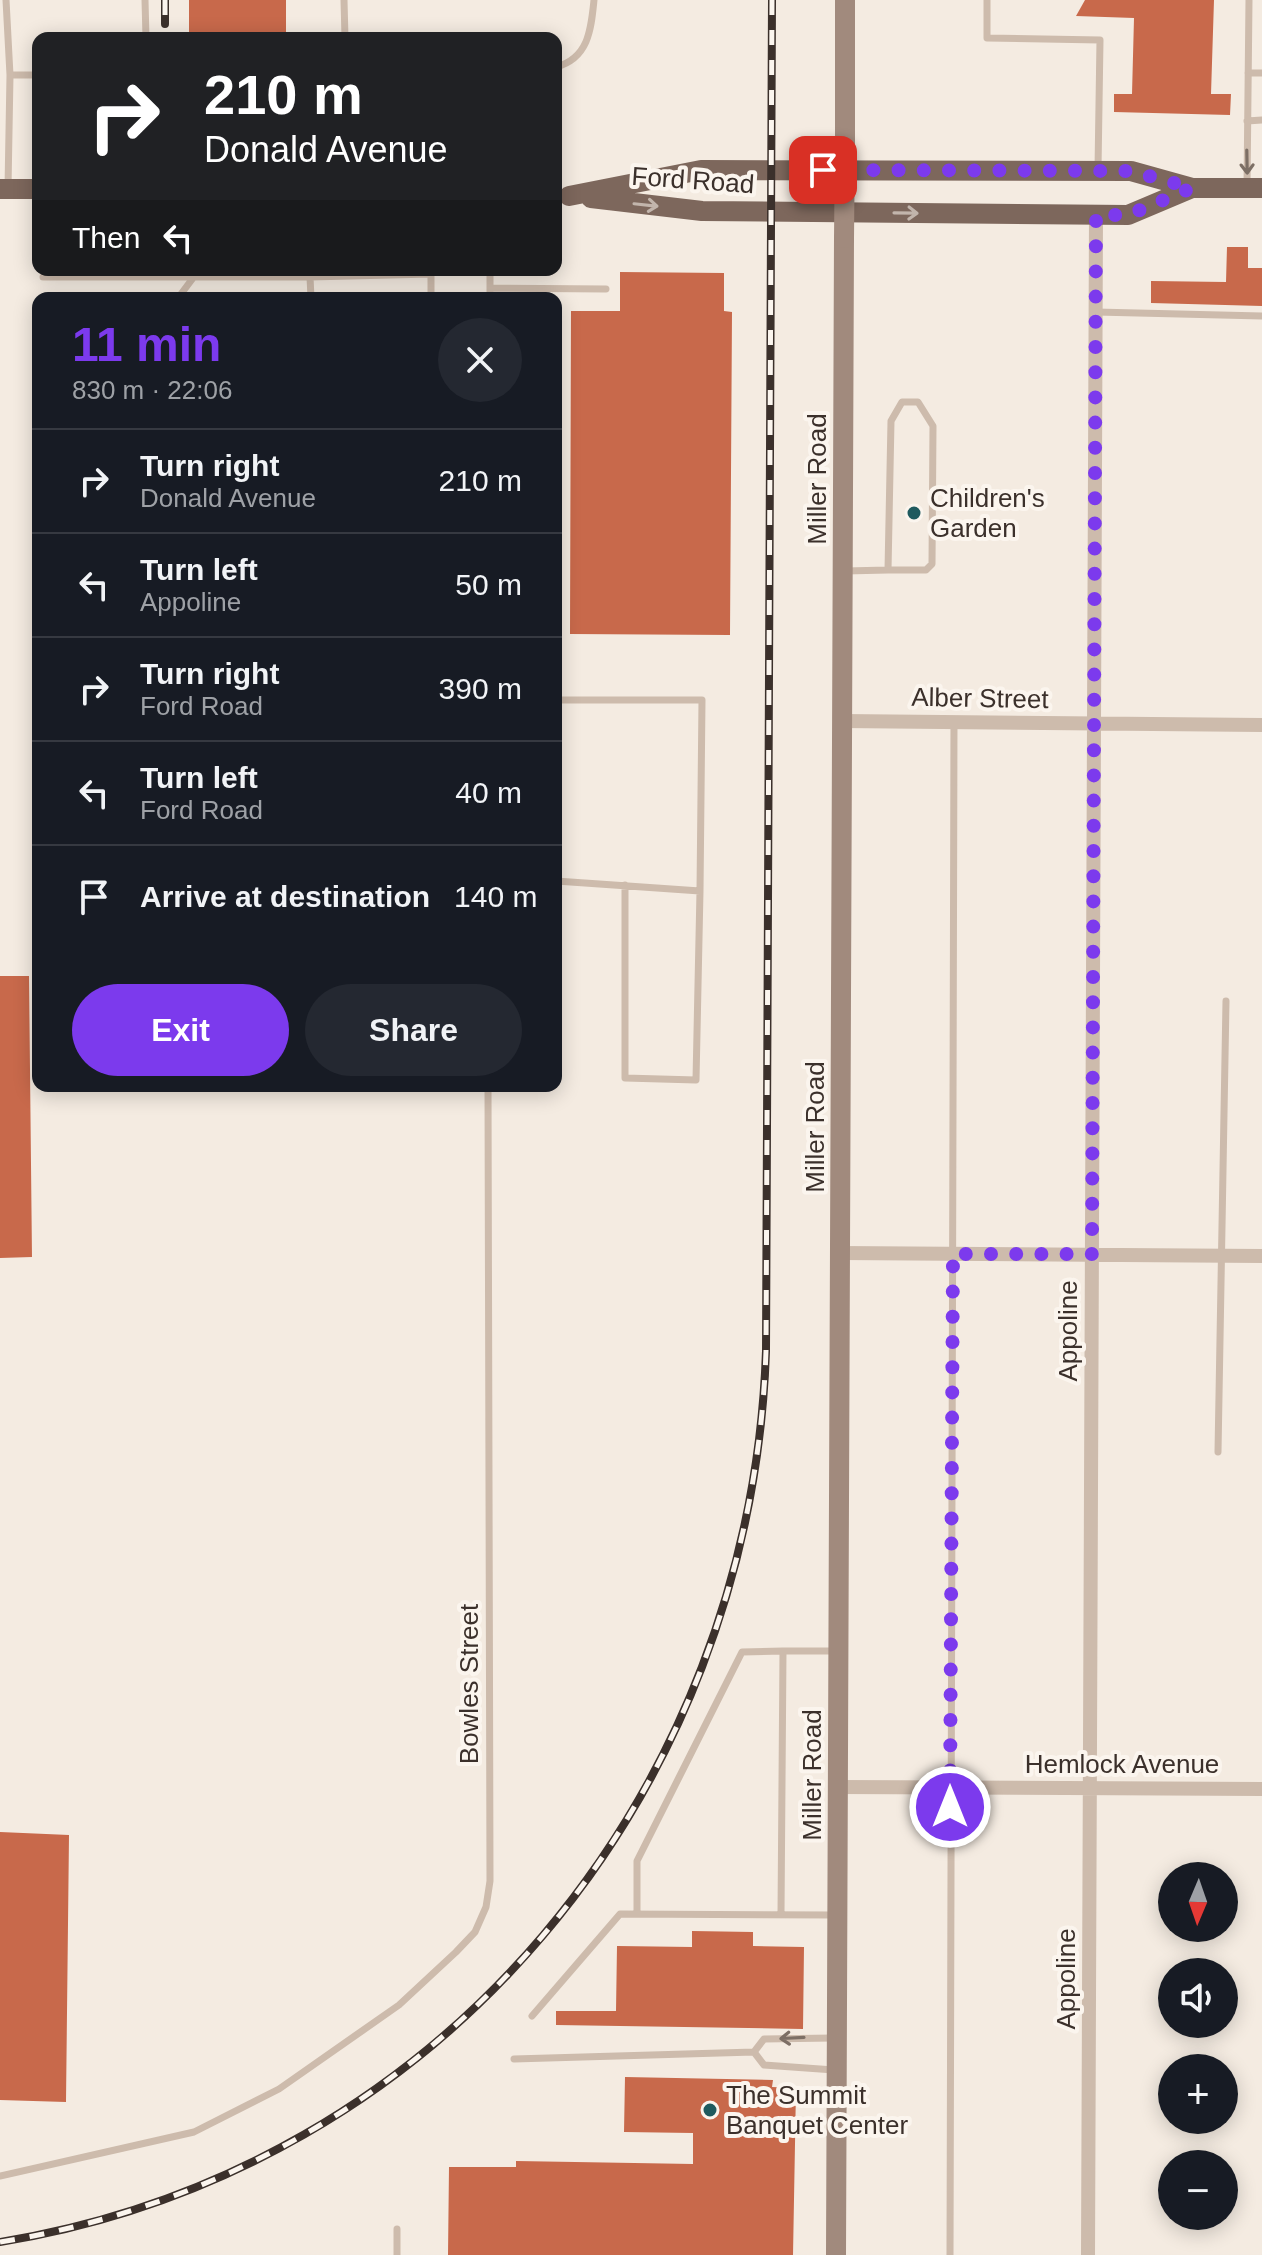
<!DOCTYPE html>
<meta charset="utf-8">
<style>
body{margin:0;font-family:Arial,sans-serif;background:#242831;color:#f1f3f6;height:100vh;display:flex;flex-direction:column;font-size:30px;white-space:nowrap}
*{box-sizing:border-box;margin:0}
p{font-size:26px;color:#9ea1a6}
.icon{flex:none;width:44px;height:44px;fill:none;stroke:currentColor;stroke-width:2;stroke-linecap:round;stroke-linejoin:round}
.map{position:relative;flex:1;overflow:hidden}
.drawer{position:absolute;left:32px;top:292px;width:530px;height:800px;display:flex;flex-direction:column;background:#171b24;border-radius:16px;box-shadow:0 4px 20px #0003}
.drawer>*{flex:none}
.banner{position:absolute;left:32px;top:32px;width:530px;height:244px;border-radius:16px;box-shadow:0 4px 20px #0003;background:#202124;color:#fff;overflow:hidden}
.needle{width:52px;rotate:182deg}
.fabs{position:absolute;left:1158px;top:1862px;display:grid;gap:16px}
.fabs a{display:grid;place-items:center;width:80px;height:80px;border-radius:50%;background:#171b24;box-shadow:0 4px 20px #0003;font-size:40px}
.pin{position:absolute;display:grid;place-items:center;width:68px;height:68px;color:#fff;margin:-34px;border-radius:16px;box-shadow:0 4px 12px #0006}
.me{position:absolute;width:88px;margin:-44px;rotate:0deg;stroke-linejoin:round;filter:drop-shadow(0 0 6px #0008)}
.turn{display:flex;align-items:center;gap:28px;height:168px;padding:0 40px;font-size:36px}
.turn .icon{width:104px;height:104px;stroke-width:2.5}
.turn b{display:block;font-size:56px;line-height:68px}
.then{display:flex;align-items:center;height:76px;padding:0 40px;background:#0003;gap:16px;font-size:30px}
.round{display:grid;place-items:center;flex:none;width:84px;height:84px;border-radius:42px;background:#242831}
.overview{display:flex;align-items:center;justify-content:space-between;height:136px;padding:0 40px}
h1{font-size:48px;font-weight:700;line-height:60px;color:#7c3aed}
.cta{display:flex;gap:16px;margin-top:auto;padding:16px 40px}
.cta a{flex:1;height:92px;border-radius:48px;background:#7c3aed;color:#fff;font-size:32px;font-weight:700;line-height:92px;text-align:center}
.cta a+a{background:#242831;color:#f1f3f6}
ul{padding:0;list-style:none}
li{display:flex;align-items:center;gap:24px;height:104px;padding:0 40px;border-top:2px solid #363941}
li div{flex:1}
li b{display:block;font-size:30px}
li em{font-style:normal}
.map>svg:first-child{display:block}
.building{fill:#c8694b}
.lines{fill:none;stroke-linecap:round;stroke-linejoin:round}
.lane{stroke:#cdbbac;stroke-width:7}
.street{stroke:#cdbbac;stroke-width:14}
.secondary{stroke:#a18a7d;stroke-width:20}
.primary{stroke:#7d675c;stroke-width:20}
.rail-casing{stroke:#3b302b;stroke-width:8}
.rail{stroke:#fbf5ee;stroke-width:5;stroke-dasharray:15;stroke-linecap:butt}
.secondary-bridge{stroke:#a18a7d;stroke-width:20}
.oneway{stroke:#7d6f65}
.oneway2{stroke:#c2b5ac}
.route{stroke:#7c3aed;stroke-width:14;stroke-dasharray:0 25.2}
.poi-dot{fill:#1f5a5e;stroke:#fbf5ee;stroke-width:3}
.labels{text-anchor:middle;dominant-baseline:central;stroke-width:8;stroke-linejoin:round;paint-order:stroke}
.street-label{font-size:26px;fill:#3b302b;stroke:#fbf5ee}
.poi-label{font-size:26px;fill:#3b302b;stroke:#fbf5ee;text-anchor:start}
</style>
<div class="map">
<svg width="1262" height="2255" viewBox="0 0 1262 2255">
<rect width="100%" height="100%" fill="#f4ebe1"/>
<path class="building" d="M 189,0 L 286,0 L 286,38 L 189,38 Z
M 1085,0 L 1214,0 L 1211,94 L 1231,94 L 1230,115 L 1114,112 L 1114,94 L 1132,94 L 1134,18 L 1076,16 Z
M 1227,247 L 1248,247 L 1248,268 L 1262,268 L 1262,306 L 1151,303 L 1151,281 L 1226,282 Z
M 620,272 L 724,273 L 724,311 L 732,312 L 730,635 L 570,634 L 571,311 L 620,311 Z
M 0,976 L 29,976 L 32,1257 L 0,1258 Z
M 0,1832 L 69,1835 L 66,2102 L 0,2100 Z
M 692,1931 L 753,1932 L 753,1946 L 804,1947 L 803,2029 L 556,2025 L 556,2011 L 616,2011 L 617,1946 L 692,1947 Z
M 625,2077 L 773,2080 L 772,2087 L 796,2088 L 793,2255 L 448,2255 L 449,2167 L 516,2167 L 516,2161 L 693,2164 L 693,2133 L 624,2132 Z"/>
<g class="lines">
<path class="lane" d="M 6,0 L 10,75
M 145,0 L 146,38
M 344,0 L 345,38
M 987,0 L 987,38 L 1100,40 L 1098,169
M 556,67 C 589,58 591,29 594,0
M 1248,73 L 1262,73
M 1247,121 L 1262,120
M 1247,186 L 1249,0
M 8,188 L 10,75 L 38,75
M 490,270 L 490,298
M 43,277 L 310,277 L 311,298
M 310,277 L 431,274 L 431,298
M 490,288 L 606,289
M 178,298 L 193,278 L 193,270
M 1096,312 L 1262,316
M 902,402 L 918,402 L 933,426 L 932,564 L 926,570 L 888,570 L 891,421 Z
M 845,571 L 888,570
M 556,700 L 702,700 L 700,891 L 556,881
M 625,885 L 625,1078 L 696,1080 L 700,891
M 1218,1452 L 1226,1001
M 783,1651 L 835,1651
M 637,1914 L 637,1861 L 742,1652 L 783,1651 L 781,1914
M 532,2016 L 620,1914 L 835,1915
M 754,2052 L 764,2039 L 833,2038
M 754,2052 L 764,2065 L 834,2070
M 514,2059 L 754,2052
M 0,2176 L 194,2132 L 279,2089 L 399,2005 L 456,1952 L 475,1932 L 486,1907 L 490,1881 L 488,1086
M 397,2229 L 397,2255
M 950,2255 L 954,722"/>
<path class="street" d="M 842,721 L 1262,725
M 840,1253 L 1262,1256
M 838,1787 L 1262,1789
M 1088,2255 L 1096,215"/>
<path class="secondary" d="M 845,140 L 845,0
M 836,2255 L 844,238"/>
<path class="primary" d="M 0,189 L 38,189
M 569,196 L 701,170 L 1131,171 L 1192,188 L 1262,188
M 591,198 L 702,211 L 1128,215 L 1192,188"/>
<g class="rail-casing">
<path id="rail" d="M 165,0 L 165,24
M 0,2242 C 442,2170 751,1793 766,1351 L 772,0"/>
</g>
<use href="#rail" class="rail"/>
<path class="secondary-bridge" d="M 844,238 L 845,140"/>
</g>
<defs><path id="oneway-shaft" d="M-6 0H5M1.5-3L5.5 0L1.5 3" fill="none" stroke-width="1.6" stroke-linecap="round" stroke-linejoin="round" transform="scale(2)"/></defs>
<g class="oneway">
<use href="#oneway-shaft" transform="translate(1247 162) rotate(89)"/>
<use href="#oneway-shaft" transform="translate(792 2038) rotate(177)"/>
</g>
<g class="oneway2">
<use href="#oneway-shaft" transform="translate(646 205) rotate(6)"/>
<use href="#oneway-shaft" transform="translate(906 213) rotate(1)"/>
</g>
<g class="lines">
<path class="route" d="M 823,170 L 1131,171 L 1192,188 L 1128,215 L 1096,215 L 1092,1254 L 953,1254 L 950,1807"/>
</g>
<g class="poi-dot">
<circle cx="914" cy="513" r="8"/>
<circle cx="710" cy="2110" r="8"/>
</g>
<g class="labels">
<g class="street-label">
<text transform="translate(693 180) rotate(4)">Ford Road</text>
<text transform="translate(817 479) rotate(-90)">Miller Road</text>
<text transform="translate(980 698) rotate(1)">Alber Street</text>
<text transform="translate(815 1127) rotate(-90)">Miller Road</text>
<text transform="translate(1068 1331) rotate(-90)">Appoline</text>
<text transform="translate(469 1684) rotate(-90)">Bowles Street</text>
<text x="1122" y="1764">Hemlock Avenue</text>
<text transform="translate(812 1775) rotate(-90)">Miller Road</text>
<text transform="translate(1066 1979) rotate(-90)">Appoline</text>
</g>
<g class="poi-label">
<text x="930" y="498">Children's<tspan x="930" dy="30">Garden</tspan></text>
<text x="726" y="2095">The Summit<tspan x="726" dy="30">Banquet Center</tspan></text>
</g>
</g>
</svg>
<div class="fabs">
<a><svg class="needle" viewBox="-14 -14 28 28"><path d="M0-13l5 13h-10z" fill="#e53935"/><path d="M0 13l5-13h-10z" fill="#9ea1a6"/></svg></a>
<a><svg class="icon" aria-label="sound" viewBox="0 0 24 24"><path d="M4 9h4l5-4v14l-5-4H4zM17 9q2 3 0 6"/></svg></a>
<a>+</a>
<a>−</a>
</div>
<div class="pin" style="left:823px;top:170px;background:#d93025"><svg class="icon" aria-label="arrive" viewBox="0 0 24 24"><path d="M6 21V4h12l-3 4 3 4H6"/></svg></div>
<svg class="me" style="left:950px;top:1807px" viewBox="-20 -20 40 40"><circle r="17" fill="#7c3aed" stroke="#fff" stroke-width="3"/><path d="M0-11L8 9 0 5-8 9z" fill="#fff"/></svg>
<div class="banner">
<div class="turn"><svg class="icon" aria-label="right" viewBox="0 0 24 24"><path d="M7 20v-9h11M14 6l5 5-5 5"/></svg><div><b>210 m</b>Donald Avenue</div></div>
<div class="then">Then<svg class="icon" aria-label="left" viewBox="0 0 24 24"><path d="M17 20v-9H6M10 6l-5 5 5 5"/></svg></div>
</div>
<section class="drawer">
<div class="overview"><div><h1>11 min</h1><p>830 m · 22:06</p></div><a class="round"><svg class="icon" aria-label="close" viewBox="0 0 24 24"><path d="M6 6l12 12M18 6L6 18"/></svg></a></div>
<ul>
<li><svg class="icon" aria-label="right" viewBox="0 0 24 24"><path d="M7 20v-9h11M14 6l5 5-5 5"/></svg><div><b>Turn right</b><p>Donald Avenue</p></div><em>210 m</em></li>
<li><svg class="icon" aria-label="left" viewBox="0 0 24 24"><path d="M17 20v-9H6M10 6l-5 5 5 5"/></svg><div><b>Turn left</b><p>Appoline</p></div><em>50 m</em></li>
<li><svg class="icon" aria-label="right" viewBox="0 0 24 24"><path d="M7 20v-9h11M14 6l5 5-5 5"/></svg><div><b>Turn right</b><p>Ford Road</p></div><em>390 m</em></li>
<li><svg class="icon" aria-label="left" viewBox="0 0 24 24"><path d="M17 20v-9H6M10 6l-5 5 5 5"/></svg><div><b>Turn left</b><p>Ford Road</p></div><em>40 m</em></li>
<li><svg class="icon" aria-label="arrive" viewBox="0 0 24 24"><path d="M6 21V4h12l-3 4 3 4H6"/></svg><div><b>Arrive at destination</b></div><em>140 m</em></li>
</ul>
<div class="cta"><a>Exit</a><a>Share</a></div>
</section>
</div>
